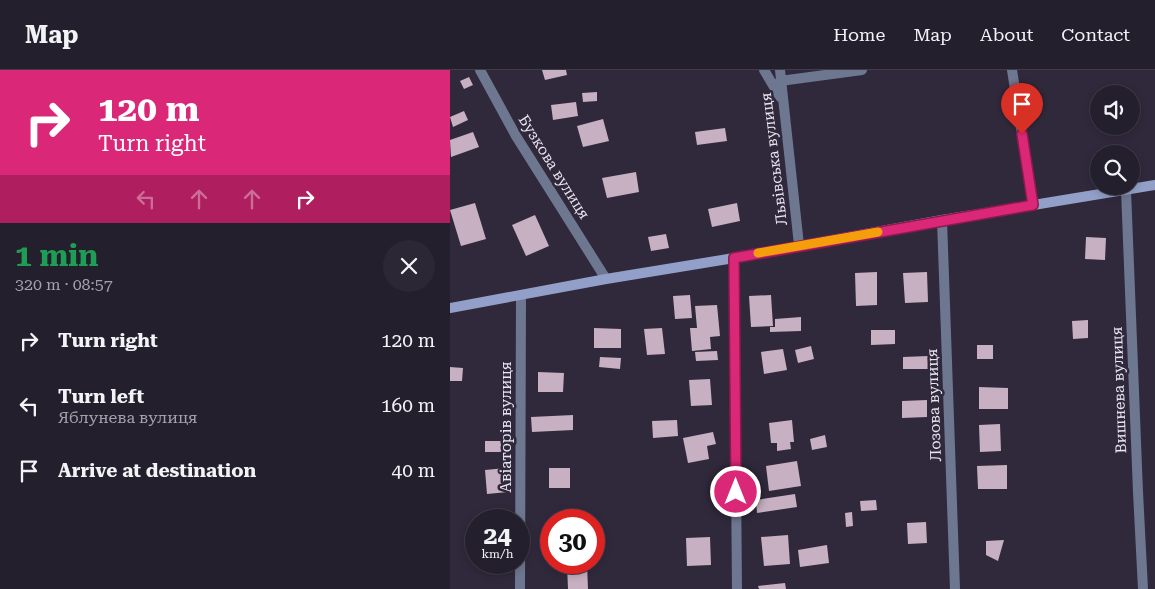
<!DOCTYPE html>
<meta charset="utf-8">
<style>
body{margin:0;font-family:"Roboto Serif",serif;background:#2c2735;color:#f1f3f6;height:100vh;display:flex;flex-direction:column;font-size:19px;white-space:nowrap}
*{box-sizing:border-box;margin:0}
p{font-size:16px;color:#a3a2aa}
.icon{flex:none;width:28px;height:28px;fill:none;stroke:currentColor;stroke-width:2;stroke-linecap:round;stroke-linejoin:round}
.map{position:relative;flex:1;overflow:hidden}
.details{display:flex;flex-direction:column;background:#241f2d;width:450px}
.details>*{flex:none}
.guide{background:#db2777;color:#fff;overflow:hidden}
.buttons{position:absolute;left:640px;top:15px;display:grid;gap:10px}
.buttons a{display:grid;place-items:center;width:50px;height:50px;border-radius:50%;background:#241f2d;box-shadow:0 2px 8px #0003,0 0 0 1px #413d49;font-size:25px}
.speed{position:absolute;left:15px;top:439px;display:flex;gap:10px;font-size:25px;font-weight:700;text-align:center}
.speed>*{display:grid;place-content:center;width:65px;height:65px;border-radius:50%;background:#241f2d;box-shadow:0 2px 8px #0003,0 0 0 1px #413d49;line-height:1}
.speed small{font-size:12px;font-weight:400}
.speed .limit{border:8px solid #d22;background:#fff;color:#111}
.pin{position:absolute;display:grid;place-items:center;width:42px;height:42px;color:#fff;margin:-51px -21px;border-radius:50% 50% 50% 0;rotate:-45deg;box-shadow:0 0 5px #0007}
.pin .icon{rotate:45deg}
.me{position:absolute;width:55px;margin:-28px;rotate:0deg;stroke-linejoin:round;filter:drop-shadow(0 0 4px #0008)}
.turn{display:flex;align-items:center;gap:18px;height:105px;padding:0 15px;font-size:22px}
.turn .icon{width:65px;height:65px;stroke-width:2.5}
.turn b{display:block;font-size:35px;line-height:42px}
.lanes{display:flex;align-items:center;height:48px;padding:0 15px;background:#0003;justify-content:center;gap:25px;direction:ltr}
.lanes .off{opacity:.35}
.round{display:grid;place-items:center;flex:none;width:52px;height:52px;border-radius:26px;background:#2c2735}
.head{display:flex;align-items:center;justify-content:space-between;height:85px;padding:0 15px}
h1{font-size:30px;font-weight:700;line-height:38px;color:#1e9e55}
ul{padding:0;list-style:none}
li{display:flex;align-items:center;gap:15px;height:65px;padding:0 15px}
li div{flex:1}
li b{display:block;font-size:19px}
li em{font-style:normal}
header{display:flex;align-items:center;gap:30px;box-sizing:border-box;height:70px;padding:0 25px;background:#241f2d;border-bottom:1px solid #413d49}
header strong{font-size:24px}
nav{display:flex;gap:28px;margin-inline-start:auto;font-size:18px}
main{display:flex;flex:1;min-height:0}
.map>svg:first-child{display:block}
.building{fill:#c7b0c1}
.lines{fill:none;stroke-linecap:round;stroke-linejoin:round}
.street{stroke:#6e7790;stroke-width:10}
.secondary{stroke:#92a0c9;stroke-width:10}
.route-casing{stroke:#8e194d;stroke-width:12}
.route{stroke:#db2777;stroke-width:9}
.slow{stroke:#f59e0b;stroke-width:9}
.labels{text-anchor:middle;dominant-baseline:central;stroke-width:5;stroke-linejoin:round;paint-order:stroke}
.street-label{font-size:15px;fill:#e9e5f1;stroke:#30293c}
</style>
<header>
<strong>Map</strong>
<nav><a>Home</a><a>Map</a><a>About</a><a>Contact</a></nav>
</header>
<main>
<section class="details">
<div class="guide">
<div class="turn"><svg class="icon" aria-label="right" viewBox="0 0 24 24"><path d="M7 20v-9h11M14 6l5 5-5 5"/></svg><div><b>120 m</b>Turn right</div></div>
<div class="lanes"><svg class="icon off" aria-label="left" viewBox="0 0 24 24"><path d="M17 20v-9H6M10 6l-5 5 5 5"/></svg><svg class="icon off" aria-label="ahead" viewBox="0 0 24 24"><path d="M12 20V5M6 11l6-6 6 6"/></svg><svg class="icon off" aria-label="ahead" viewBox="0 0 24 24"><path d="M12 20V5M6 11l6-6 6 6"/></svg><svg class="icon" aria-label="right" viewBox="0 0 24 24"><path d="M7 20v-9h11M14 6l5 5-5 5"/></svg></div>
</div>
<div class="head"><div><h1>1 min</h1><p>320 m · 08:57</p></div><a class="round"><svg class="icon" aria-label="close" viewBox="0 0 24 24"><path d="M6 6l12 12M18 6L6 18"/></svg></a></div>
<ul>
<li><svg class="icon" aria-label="right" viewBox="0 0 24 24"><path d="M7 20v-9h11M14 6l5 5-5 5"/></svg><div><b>Turn right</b></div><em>120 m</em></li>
<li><svg class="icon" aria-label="left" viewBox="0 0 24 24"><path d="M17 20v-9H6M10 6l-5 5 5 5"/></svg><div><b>Turn left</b><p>Яблунева вулиця</p></div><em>160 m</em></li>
<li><svg class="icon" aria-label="arrive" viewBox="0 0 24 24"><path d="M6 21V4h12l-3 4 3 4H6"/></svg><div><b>Arrive at destination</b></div><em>40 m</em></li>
</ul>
</section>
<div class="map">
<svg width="705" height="519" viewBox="0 0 705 519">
<rect width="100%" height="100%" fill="#30293c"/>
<path class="building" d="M 92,0 L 116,0 L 117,5 L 95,10 Z
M 19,7 L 23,15 L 14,19 L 10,11 Z
M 147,22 L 147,31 L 133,32 L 132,23 Z
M 126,32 L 128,46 L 103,50 L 101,35 Z
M 14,41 L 18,50 L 3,57 L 0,47 Z
M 153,49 L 159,71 L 133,77 L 127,56 Z
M 275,58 L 277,71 L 247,75 L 245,62 Z
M 23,62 L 29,77 L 1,87 L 0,70 Z
M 186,102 L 189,122 L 157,128 L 152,108 Z
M 25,133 L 36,169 L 11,176 L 0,140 Z
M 287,133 L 290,151 L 262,157 L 258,139 Z
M 85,145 L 99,176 L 76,186 L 62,155 Z
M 216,164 L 219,178 L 201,181 L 198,167 Z
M 636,167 L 656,168 L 655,190 L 635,189 Z
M 427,202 L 427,235 L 406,236 L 405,203 Z
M 477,202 L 478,232 L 455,233 L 453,203 Z
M 240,225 L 242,248 L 225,249 L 223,226 Z
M 321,225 L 323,256 L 301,257 L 299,226 Z
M 267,235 L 270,266 L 260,267 L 261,279 L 242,281 L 240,258 L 247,258 L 245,236 Z
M 351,247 L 351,261 L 320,262 L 320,257 L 325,257 L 325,249 Z
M 638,250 L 638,268 L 623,269 L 622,251 Z
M 144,258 L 171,259 L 171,278 L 144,278 Z
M 212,258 L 215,284 L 197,285 L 194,259 Z
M 421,260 L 445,260 L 445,274 L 421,275 Z
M 527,275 L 543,275 L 543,289 L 527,289 Z
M 361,276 L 364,289 L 348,293 L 345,280 Z
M 333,279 L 337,300 L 314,304 L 311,282 Z
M 267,281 L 268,290 L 246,291 L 245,282 Z
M 478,286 L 478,299 L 453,299 L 453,287 Z
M 150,287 L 171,288 L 170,299 L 149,297 Z
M 0,297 L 13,298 L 12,311 L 0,311 Z
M 88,302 L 114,303 L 113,322 L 88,322 Z
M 260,309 L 262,335 L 241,336 L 239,310 Z
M 529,317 L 558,318 L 558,339 L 529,339 Z
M 477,330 L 477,347 L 452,348 L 452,331 Z
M 123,345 L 123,360 L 82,362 L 81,347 Z
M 227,350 L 228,366 L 203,368 L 202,351 Z
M 342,350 L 344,372 L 340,372 L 341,379 L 327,381 L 327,373 L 321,373 L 319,353 Z
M 550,354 L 551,381 L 530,382 L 529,355 Z
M 263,362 L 266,374 L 257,376 L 259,389 L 238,393 L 233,368 Z
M 375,365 L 377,377 L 362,380 L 360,369 Z
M 35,371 L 60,371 L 60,382 L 35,382 Z
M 347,391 L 351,416 L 319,421 L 316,396 Z
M 557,395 L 557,419 L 528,419 L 527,396 Z
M 56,398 L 58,422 L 37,424 L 35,400 Z
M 99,398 L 120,398 L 120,418 L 99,418 Z
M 345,424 L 347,437 L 307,443 L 306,430 Z
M 426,430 L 427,440 L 411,441 L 410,431 Z
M 402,442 L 403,456 L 396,457 L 395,443 Z
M 476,452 L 477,473 L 458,474 L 457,453 Z
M 95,461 L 101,461 L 101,492 L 98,492 Z
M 338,465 L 340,494 L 314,496 L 311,467 Z
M 260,467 L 261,495 L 237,496 L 236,468 Z
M 554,470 L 548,491 L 536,485 L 536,471 Z
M 377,475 L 379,493 L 350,497 L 348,480 Z
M 117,495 L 137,495 L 138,519 L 118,519 Z
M 335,513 L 336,519 L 309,519 L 308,516 Z"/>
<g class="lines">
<path class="street" d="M 30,0 L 66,66 L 156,209
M 314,0 L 330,27
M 330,0 L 349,175
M 562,0 L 583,135
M 330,11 L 412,0
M 676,120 L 688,422 L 693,519
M 492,150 L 505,519
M 284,188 L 287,519
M 70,519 L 71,226"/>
<path class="secondary" d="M 0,238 L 156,209 L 284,188 L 492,150 L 705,115"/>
</g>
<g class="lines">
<g class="route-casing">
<path id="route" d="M 286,422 L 284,188 L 583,135 L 572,64"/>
</g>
<use href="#route" class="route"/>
<path class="slow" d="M 308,183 L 428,162"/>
</g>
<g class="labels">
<g class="street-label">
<text transform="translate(324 89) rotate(-97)">Львівська вулиця</text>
<text transform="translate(104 97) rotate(58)">Бузкова вулиця</text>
<text transform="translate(669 320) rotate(-92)">Вишнева вулиця</text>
<text transform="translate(484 335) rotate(-92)">Лозова вулиця</text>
<text transform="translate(56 357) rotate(-90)">Авіаторів вулиця</text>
</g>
</g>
</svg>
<div class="buttons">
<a><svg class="icon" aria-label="sound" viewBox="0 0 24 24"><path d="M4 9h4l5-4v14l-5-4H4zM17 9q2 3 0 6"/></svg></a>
<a><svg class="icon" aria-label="search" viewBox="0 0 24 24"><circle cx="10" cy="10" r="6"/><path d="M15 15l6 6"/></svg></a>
</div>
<div class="speed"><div>24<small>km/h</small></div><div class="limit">30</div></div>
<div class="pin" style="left:572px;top:64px;background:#d93025"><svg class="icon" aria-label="arrive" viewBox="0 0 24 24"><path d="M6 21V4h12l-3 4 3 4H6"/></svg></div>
<svg class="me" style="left:286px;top:422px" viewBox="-20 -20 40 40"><circle r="17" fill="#db2777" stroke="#fff" stroke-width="3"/><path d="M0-11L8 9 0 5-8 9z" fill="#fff"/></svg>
</div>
</main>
